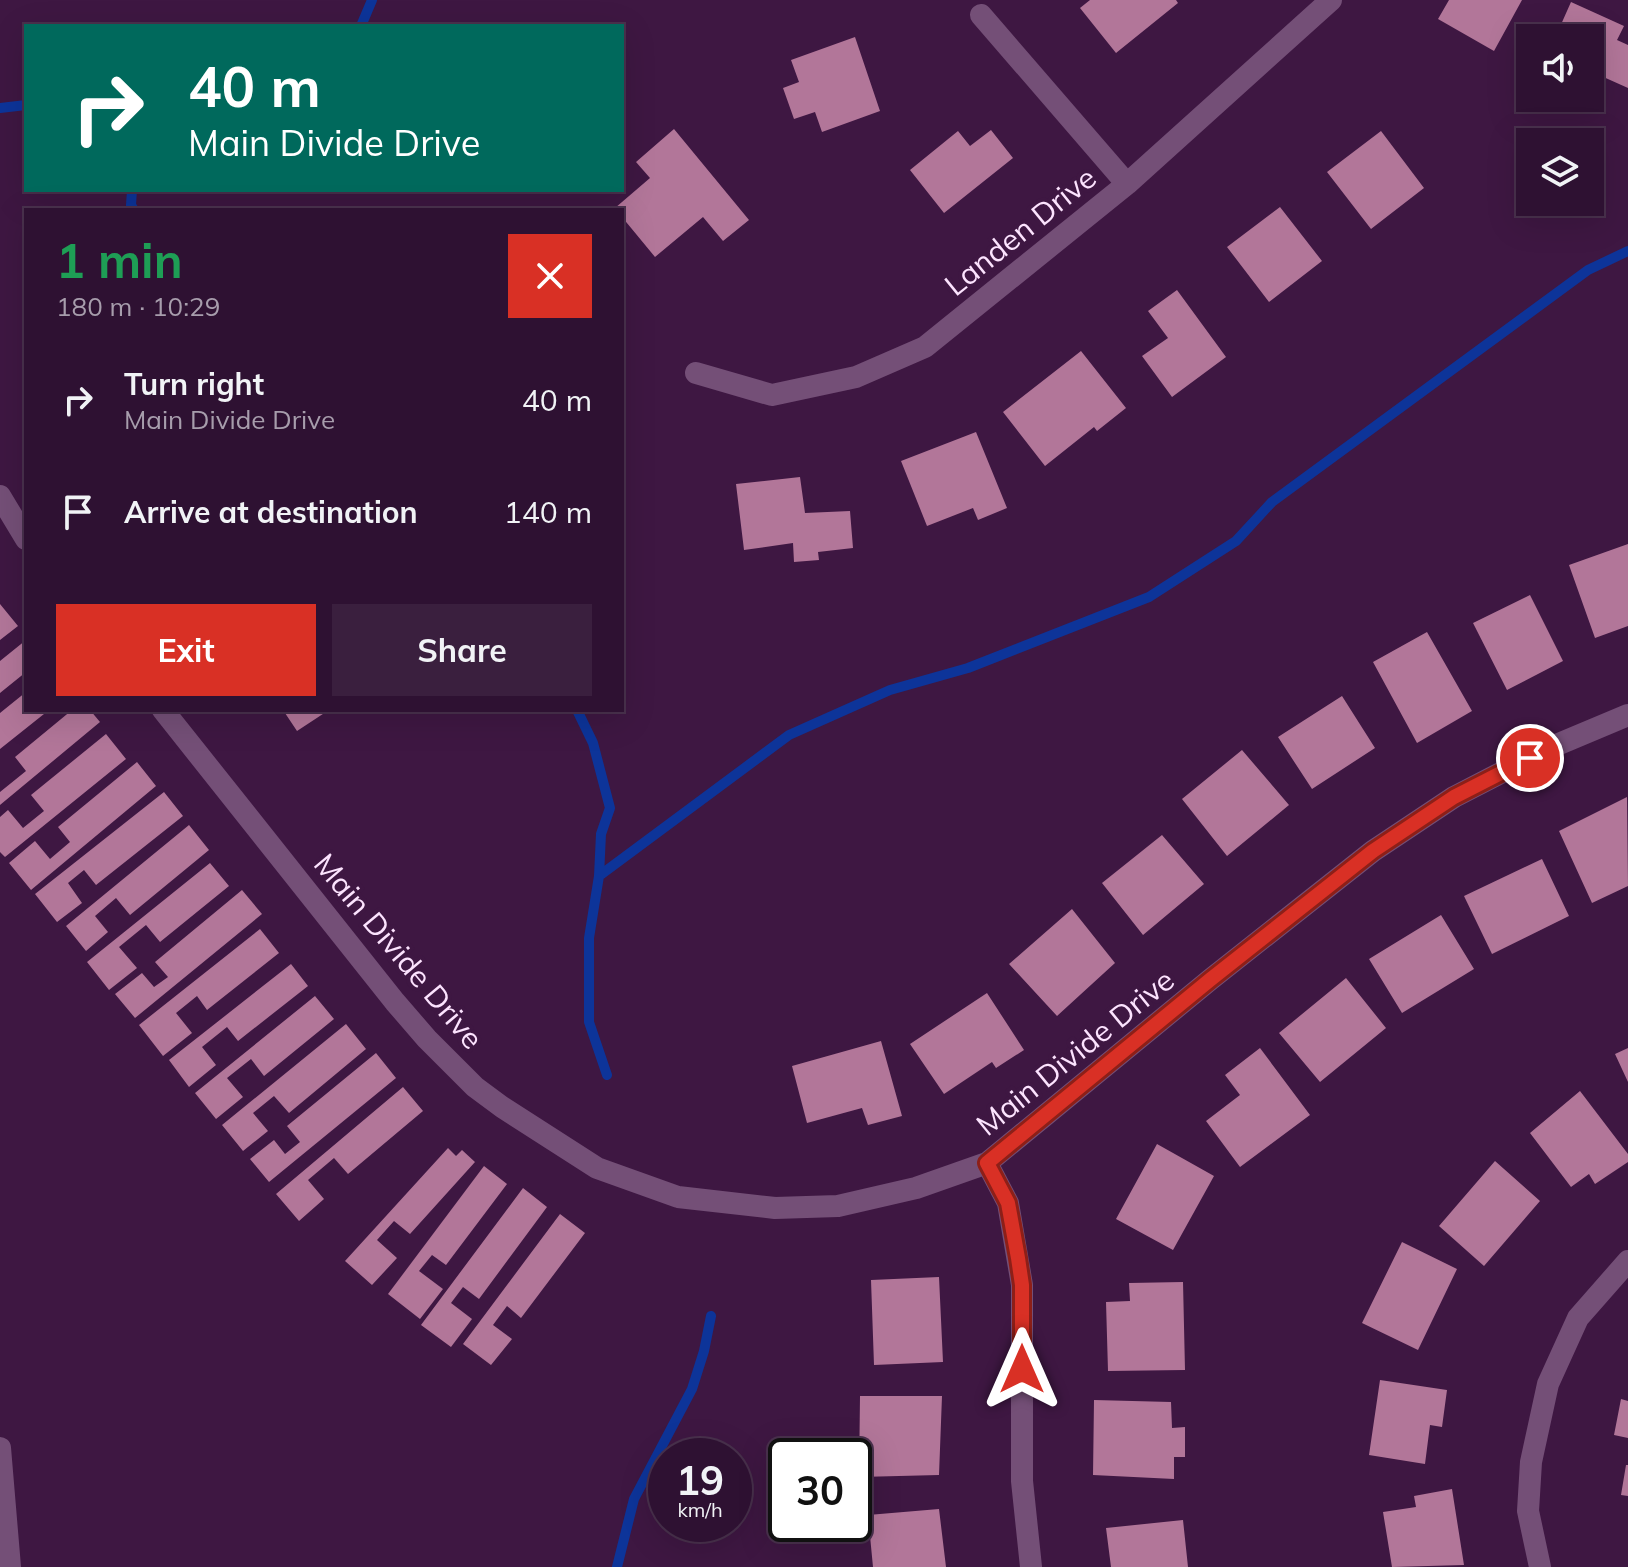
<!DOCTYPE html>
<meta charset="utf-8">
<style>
body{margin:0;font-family:Mulish,sans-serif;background:#3a1f3e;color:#f1f3f6;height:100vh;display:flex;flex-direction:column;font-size:30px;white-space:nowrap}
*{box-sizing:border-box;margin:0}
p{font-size:26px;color:#a79dac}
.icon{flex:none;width:44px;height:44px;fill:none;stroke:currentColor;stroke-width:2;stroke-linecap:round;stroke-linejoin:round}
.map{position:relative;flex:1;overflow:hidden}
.side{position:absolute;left:24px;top:208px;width:600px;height:504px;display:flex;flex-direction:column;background:#2e1132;border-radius:0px;box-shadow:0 8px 32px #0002,0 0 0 2px #49314d}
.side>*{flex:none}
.guide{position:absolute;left:24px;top:24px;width:600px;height:168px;border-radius:0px;box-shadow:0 8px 32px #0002,0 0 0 2px #49314d;background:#00695c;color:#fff;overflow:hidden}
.controls{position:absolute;left:1516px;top:24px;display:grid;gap:16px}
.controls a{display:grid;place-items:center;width:88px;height:88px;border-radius:0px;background:#2e1132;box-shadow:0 8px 32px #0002,0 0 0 2px #49314d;font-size:40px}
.speed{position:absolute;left:648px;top:1438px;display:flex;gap:16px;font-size:40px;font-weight:700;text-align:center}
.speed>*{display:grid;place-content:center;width:104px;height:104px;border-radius:50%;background:#2e1132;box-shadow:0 8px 32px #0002,0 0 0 2px #49314d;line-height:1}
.speed small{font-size:20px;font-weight:400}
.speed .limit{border:4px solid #111;border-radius:12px;background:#fff;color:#111}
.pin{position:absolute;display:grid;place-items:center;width:68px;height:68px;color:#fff;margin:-34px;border:4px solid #fff;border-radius:50%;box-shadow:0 2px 8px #0007}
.me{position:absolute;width:88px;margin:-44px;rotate:0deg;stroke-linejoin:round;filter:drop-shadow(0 0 6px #0008)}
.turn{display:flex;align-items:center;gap:28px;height:168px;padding:0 32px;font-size:36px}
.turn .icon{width:104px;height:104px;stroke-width:2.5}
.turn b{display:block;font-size:56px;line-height:68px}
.round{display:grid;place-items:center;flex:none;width:84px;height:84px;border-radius:0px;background:#3a1f3e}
.summary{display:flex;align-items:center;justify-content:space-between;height:136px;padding:0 32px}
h1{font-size:48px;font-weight:700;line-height:60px;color:#1e9e55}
.button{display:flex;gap:16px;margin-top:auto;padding:16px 32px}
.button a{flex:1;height:92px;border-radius:0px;background:#d93025;color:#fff;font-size:32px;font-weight:700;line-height:92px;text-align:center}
.button a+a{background:#3a1f3e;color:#f1f3f6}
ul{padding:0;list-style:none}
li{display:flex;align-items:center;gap:24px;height:112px;padding:0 32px}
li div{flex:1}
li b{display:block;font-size:30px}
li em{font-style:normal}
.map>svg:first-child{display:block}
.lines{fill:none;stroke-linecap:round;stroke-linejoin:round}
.stream{stroke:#0d3499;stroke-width:10}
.building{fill:#b27699}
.minor{stroke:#744f77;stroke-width:22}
.route-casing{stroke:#8d1f18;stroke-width:20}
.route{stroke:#d93025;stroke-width:14}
.labels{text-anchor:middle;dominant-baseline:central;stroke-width:8;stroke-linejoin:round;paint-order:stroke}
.street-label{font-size:30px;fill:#fce3fe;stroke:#3e1742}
</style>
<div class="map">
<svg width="1628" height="1567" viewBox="0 0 1628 1567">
<rect width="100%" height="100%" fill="#3e1742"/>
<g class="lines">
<path class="stream" d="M 361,26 L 372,0
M 0,108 L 26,105
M 132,190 L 131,205 L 134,210
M 577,710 L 593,743 L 610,808 L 601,834 L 599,876 L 589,938 L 589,1022 L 607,1075
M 599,876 L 789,735 L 890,690 L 968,668 L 1149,597 L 1236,541 L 1272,502 L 1588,270 L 1628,251
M 617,1567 L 634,1499 L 692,1389 L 704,1351 L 711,1316"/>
</g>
<path class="building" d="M 1090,0 L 1176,0 L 1178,3 L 1116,53 L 1080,8 Z
M 1449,0 L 1522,0 L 1494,51 L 1438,19 Z
M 1571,2 L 1624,26 L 1617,40 L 1628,45 L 1628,88 L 1590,71 L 1590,38 L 1555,38 Z
M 855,37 L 880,111 L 822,132 L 815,112 L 794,119 L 783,88 L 799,82 L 791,60 Z
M 674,129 L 749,220 L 723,241 L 703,217 L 655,257 L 622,217 L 622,210 L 615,208 L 650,178 L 636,162 Z
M 991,130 L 1013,158 L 944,213 L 910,170 L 958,131 L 970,146 Z
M 1381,131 L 1424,188 L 1371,229 L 1327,172 Z
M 1280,207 L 1322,261 L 1269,302 L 1227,247 Z
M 1177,290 L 1226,357 L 1172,397 L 1142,356 L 1168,338 L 1148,311 Z
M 1081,351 L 1126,408 L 1097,431 L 1094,427 L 1045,466 L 1003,412 Z
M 976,432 L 1007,508 L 978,520 L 973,508 L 927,526 L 901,461 Z
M 800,477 L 805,513 L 850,511 L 853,548 L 818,552 L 819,560 L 794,562 L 793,543 L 744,550 L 736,484 Z
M 1628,544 L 1628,626 L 1595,638 L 1569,565 Z
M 1530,595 L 1563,661 L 1507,690 L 1473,623 Z
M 0,604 L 18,626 L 0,640 Z
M 1427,632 L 1472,711 L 1417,743 L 1373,662 Z
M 26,640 L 26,672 L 0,693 L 0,661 Z
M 26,692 L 26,710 L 49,710 L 0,749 L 0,713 Z
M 1342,696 L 1375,748 L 1312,789 L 1278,737 Z
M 72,710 L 90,710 L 100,722 L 0,805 L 0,792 L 26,771 L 15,757 Z
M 283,710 L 329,710 L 297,731 Z
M 106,734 L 126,759 L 5,857 L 0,852 L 0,817 L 8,810 L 23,828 L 44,811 L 31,795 Z
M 1242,750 L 1289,805 L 1227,856 L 1182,799 Z
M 137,762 L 156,786 L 31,890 L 9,863 L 35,841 L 50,859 L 70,842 L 58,827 Z
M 164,792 L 183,816 L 96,885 L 84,870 L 68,883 L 82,903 L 57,922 L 35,894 Z
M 1627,797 L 1628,886 L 1592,903 L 1559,831 Z
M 189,825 L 209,850 L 130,915 L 116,898 L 95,916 L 108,932 L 86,951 L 66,926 Z
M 1162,835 L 1204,884 L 1143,935 L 1102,883 Z
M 1542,859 L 1569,916 L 1492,954 L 1464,896 Z
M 210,863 L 229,886 L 160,942 L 146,925 L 119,947 L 137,968 L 109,990 L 87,962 Z
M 242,890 L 262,914 L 135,1018 L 115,994 L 142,973 L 154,987 L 168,977 L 155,962 Z
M 1072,909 L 1115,963 L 1057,1016 L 1009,964 Z
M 1441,915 L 1474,969 L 1402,1013 L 1369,959 Z
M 260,929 L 279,953 L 207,1010 L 197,996 L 176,1013 L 192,1033 L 163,1056 L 139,1025 Z
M 291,964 L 308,986 L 238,1041 L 227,1027 L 202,1047 L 216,1065 L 189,1087 L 169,1060 Z
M 1346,978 L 1386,1028 L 1320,1082 L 1279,1033 Z
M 987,993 L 1024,1050 L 996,1068 L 992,1062 L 944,1094 L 910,1044 Z
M 315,996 L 334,1019 L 264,1076 L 251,1059 L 227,1078 L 243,1097 L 216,1119 L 195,1093 Z
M 346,1024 L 366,1049 L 289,1113 L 274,1096 L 253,1113 L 268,1131 L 243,1151 L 222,1125 Z
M 881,1041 L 902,1116 L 868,1125 L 862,1108 L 807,1123 L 792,1066 Z
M 1260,1048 L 1310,1115 L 1240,1167 L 1206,1121 L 1240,1095 L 1225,1075 Z
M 1628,1048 L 1628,1082 L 1615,1054 Z
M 376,1053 L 396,1078 L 269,1182 L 250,1159 L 274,1140 L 285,1154 L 300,1142 L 287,1126 Z
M 403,1087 L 423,1111 L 348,1174 L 334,1158 L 308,1180 L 324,1199 L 299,1221 L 276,1194 Z
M 1580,1091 L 1628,1154 L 1628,1162 L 1595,1184 L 1589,1174 L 1571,1187 L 1530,1133 Z
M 1157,1144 L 1214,1176 L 1173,1250 L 1116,1219 Z
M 448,1148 L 456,1156 L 462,1150 L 475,1162 L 410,1234 L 394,1221 L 377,1240 L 397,1258 L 372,1285 L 345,1261 Z
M 1495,1161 L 1540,1201 L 1484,1266 L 1439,1226 Z
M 484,1166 L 507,1184 L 446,1265 L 432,1255 L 419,1271 L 443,1289 L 420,1319 L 388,1294 Z
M 523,1188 L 547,1207 L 479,1299 L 463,1287 L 451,1303 L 472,1319 L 451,1347 L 421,1325 Z
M 560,1214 L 585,1233 L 521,1318 L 507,1306 L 493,1325 L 512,1339 L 491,1365 L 463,1344 Z
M 1402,1242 L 1457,1269 L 1418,1350 L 1362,1323 Z
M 939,1277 L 943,1362 L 874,1365 L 871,1280 Z
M 1183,1282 L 1185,1370 L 1108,1371 L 1106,1302 L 1130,1301 L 1129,1283 Z
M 1380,1380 L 1447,1390 L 1442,1427 L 1430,1425 L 1425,1464 L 1369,1455 Z
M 860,1396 L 942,1396 L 939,1475 L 859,1477 Z
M 1621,1399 L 1628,1401 L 1628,1438 L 1614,1435 Z
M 1094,1400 L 1171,1402 L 1172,1428 L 1185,1427 L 1185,1457 L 1174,1457 L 1174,1479 L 1093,1475 Z
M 1626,1465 L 1628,1465 L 1628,1496 L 1621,1495 Z
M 1452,1489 L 1464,1565 L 1392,1567 L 1383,1512 L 1416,1507 L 1414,1496 Z
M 939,1509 L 946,1567 L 873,1567 L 868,1515 Z
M 1183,1520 L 1188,1567 L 1111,1567 L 1106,1528 Z"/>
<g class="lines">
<path class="minor" d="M 981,15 L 1127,184
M 696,373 L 772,395 L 856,377 L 925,347 L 1127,184 L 1331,0
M 0,496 L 26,539
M 163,710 L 395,1002 L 427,1039 L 475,1087 L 502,1107 L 597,1168 L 678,1197 L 775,1208 L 838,1206 L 916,1188 L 987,1163 L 1211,979 L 1373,851 L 1454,797 L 1547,749 L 1628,715
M 987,1163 L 1008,1203 L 1022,1285 L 1022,1481 L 1031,1567
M 0,1448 L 10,1567
M 1540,1567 L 1528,1511 L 1531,1462 L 1548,1384 L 1578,1318 L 1628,1261"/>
</g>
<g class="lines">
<g class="route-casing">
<path id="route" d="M 1022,1369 L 1022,1285 L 1018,1258 L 1008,1203 L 987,1163 L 1211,979 L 1373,851 L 1454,797 L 1530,758"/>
</g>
<use href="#route" class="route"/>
</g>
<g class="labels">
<g class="street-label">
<text transform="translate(1020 231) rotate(-39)">Landen Drive</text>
<text transform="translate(399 951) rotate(50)">Main Divide Drive</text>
<text transform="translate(1075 1052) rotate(-39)">Main Divide Drive</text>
</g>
</g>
</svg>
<div class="controls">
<a><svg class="icon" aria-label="sound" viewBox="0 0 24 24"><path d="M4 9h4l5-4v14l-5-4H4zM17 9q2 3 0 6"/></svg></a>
<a><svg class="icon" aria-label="layers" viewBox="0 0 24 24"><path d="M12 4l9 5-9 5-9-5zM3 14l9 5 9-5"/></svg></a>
</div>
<div class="speed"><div>19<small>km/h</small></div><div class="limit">30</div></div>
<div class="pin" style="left:1530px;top:758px;background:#d93025"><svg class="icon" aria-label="arrive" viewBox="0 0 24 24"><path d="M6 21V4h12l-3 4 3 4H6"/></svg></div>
<svg class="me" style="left:1022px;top:1369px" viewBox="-20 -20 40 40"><path d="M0-17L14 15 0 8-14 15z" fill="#d93025" stroke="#fff" stroke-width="4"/></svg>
<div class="guide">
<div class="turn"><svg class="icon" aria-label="right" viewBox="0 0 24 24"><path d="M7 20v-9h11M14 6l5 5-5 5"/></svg><div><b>40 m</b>Main Divide Drive</div></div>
</div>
<section class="side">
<div class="summary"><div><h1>1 min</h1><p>180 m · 10:29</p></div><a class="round" style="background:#d93025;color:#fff"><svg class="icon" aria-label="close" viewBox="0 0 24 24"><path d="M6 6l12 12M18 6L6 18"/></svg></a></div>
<ul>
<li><svg class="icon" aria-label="right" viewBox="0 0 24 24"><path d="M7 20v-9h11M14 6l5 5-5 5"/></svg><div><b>Turn right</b><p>Main Divide Drive</p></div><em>40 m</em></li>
<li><svg class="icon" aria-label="arrive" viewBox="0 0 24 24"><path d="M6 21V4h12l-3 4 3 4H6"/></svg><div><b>Arrive at destination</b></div><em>140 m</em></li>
</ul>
<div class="button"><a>Exit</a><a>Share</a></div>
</section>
</div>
